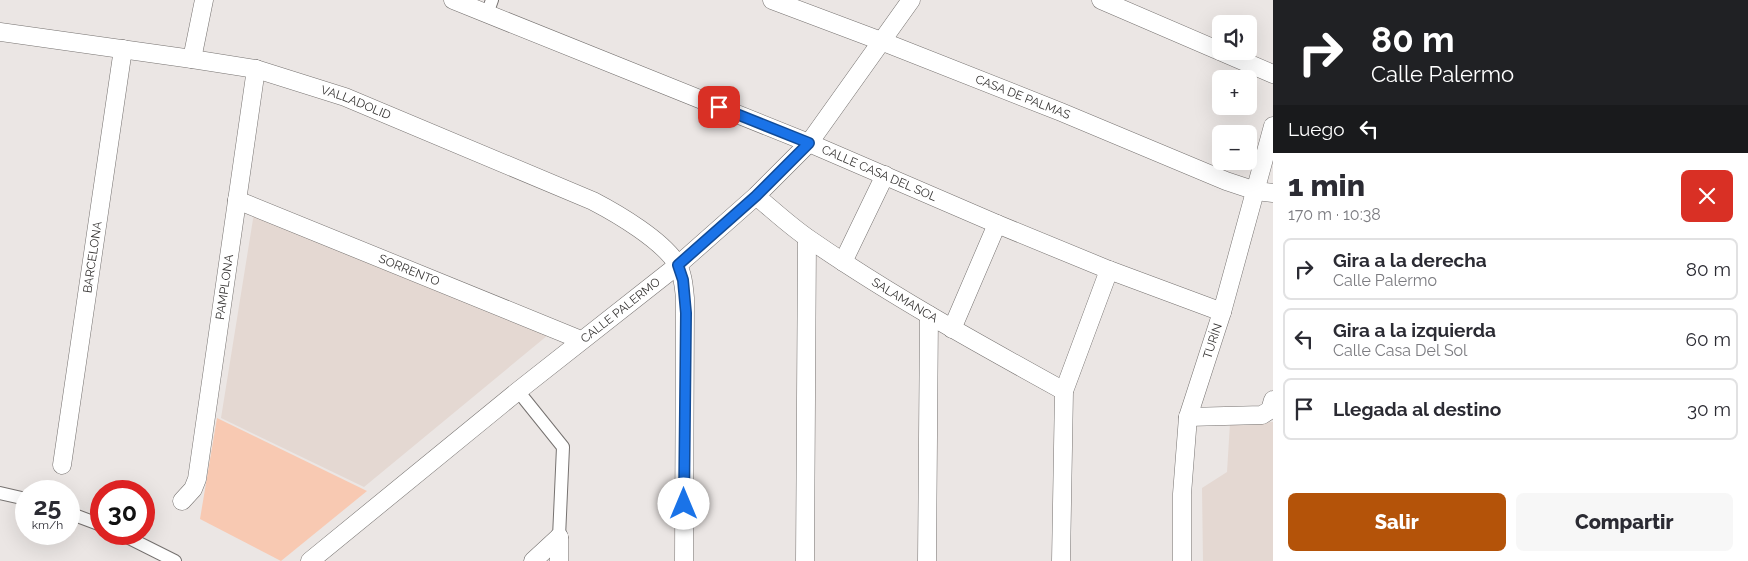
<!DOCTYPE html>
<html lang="es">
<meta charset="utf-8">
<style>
body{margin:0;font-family:Raleway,sans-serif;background:#f7f7f7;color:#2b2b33;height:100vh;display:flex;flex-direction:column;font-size:19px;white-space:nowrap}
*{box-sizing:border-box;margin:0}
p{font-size:16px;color:#7c7c81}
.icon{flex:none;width:28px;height:28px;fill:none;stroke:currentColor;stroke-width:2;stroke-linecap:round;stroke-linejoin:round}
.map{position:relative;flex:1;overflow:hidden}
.panel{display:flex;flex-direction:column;background:#fff;width:475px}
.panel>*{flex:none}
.banner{background:#202124;color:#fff;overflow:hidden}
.fabs{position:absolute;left:1212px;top:15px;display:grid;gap:10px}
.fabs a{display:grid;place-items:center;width:45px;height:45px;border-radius:8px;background:#fff;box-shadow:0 5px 20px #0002;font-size:25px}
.speed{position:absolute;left:15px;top:480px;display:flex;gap:10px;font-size:25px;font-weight:700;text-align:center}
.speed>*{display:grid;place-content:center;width:65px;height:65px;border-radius:50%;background:#fff;box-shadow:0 5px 20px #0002;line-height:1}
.speed small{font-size:12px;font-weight:400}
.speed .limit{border:8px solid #d22;background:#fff;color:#111}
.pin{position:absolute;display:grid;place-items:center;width:42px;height:42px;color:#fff;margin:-21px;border-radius:10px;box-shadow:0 2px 8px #0006}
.me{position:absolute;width:55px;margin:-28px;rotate:0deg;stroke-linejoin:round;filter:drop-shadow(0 0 4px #0008)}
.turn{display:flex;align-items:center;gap:18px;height:105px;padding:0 15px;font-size:22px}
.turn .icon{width:65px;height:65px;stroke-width:2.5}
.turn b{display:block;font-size:35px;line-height:42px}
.then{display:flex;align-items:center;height:48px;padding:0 15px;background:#0003;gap:10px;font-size:19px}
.round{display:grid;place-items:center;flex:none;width:52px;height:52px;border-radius:8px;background:#f7f7f7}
.head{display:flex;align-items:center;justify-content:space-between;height:85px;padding:0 15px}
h1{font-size:30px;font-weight:800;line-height:38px}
.primary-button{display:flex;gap:10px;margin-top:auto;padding:10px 15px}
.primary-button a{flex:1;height:58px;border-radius:8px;background:#b45309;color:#fff;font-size:20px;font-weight:800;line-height:58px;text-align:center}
.primary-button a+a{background:#f7f7f7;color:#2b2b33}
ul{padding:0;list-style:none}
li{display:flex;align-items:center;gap:15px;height:62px;margin:0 10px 8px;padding:0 5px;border:2px solid #e1e1e2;border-radius:8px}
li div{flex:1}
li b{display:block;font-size:19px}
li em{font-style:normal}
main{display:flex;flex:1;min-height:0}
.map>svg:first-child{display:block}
.built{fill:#e4d8d2}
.green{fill:#f8c9b2}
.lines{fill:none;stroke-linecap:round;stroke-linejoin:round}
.pedestrian-casing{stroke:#767270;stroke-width:14}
.minor-casing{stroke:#767270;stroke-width:19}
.pedestrian{stroke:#fff;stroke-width:12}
.minor{stroke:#fff;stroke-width:18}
.route-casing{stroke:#114b97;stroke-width:12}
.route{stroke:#1a73e8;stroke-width:9}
.labels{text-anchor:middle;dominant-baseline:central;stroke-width:4;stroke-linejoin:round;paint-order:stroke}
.street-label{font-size:12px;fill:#363433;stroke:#f8f4f1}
</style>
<main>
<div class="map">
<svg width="1273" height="561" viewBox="0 0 1273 561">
<rect width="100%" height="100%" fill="#ebe6e4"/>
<path class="built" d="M 254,213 L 548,335 L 364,487 L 221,418 Z
M 1273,422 L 1273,561 L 1203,561 L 1202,488 L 1227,472 L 1230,423 Z"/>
<path class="green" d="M 217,418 L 367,491 L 281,561 L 200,519 Z"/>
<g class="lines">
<g class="pedestrian-casing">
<path id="pedestrian" d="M 487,14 L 492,0
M 518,391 L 563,447 L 559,537
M 0,493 L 26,499
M 69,513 L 101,525
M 121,534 L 175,561"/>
</g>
<g class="minor-casing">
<g id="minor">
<path id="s1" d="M 453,0 L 809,143 L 997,224 L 1109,270 L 1222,312"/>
<path id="s2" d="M 772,0 L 881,41 L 1061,112 L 1226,181 L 1256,191 L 1273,193"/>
<path d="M 1101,0 L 1273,74"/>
<path id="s3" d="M 0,32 L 192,59 L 256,69 L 345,97 L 593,201 C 618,214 662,240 677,264 C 683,273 684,288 685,298 L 684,561"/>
<path d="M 192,59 L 204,0"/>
<path id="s4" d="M 756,196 C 773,210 790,226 809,239 C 890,295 977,343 1064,391"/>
<path id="s5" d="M 237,200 L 581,340"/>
<path d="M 843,262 L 885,175"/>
<path d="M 952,329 L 997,224"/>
<path d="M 1188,417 L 1262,415 L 1270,410 L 1273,400"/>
<path id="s6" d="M 62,465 L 123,49"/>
<path id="s7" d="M 182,501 L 193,489 L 197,479 L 256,69"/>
<path id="s8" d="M 310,561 L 518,391 L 678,265 L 756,196 L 809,143 L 911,0"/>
<path d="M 533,561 L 559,537"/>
<path d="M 559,561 L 559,537"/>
<path d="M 805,561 L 807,238"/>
<path d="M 927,561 L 929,315"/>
<path d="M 1061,561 L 1064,391 L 1109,270"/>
<path id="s9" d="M 1182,561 L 1182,494 L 1188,417 L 1222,312 L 1273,126"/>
</g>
</g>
<use href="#pedestrian" class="pedestrian"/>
<use href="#minor" class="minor"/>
</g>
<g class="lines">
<g class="route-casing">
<path id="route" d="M 684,504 L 686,313 L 683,280 L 678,265 L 756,196 L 809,143 L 719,107"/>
</g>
<use href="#route" class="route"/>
</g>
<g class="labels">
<g class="street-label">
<text stroke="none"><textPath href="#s2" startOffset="269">CASA DE PALMAS</textPath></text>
<text stroke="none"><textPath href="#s3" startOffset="364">VALLADOLID</textPath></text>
<text stroke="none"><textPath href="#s1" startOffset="460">CALLE CASA DEL SOL</textPath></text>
<text stroke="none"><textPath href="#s6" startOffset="210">BARCELONA</textPath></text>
<text stroke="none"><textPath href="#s5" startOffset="186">SORRENTO</textPath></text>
<text stroke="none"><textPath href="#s7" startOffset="221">PAMPLONA</textPath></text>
<text stroke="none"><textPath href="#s4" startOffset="182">SALAMANCA</textPath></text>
<text stroke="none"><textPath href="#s8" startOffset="399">CALLE PALERMO</textPath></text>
<text stroke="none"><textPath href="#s9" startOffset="224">TURÍN</textPath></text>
</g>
</g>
</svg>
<div class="fabs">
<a><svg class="icon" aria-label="sound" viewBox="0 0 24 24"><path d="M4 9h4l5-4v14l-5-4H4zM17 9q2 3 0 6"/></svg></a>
<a>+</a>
<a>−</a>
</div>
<div class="speed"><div>25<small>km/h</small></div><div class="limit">30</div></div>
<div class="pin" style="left:719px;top:107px;background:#d93025"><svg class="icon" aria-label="arrive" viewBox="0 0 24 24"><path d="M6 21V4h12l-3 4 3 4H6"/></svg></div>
<svg class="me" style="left:684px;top:504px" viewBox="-20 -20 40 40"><circle r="19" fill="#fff"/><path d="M0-13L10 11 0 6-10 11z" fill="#1a73e8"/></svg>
</div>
<section class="panel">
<div class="banner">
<div class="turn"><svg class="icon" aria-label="right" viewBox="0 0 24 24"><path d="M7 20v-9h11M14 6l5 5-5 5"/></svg><div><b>80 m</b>Calle Palermo</div></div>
<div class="then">Luego<svg class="icon" aria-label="left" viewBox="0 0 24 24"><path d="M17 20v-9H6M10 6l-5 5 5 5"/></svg></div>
</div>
<div class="head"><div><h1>1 min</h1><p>170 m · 10:38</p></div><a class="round" style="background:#d93025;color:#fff"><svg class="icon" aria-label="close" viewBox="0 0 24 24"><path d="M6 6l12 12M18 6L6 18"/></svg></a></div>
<ul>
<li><svg class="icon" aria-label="right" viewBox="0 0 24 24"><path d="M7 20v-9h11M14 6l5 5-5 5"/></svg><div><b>Gira a la derecha</b><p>Calle Palermo</p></div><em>80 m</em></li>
<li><svg class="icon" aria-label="left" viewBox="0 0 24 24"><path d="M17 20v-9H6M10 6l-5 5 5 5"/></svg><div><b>Gira a la izquierda</b><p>Calle Casa Del Sol</p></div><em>60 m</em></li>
<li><svg class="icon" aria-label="arrive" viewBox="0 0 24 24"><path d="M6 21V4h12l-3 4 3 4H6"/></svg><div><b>Llegada al destino</b></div><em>30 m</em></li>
</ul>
<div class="primary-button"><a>Salir</a><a>Compartir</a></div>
</section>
</main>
